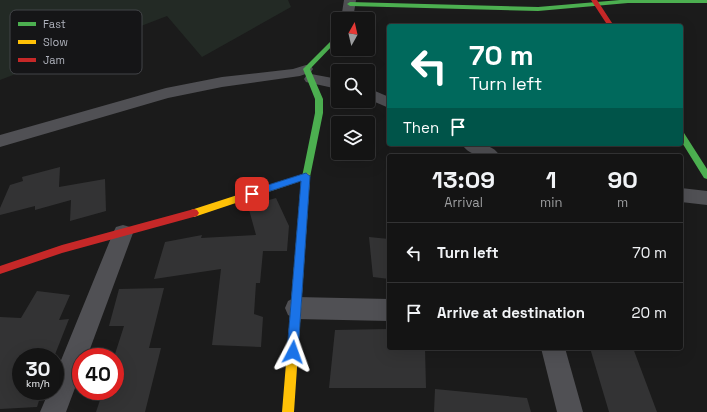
<!DOCTYPE html>
<style>
body{margin:0;font-family:"Space Grotesk",sans-serif;background:#1d1d1d;color:#f1f3f6;height:100vh;display:flex;flex-direction:column;font-size:15px;white-space:nowrap}
*{box-sizing:border-box;margin:0}
p{font-size:13px;color:#9d9ea0}
.icon{flex:none;width:22px;height:22px;fill:none;stroke:currentColor;stroke-width:2;stroke-linecap:round;stroke-linejoin:round}
.map{position:relative;flex:1;overflow:hidden}
.panel{position:absolute;left:387px;top:154px;width:296px;height:196px;display:flex;flex-direction:column;background:#141414;border-radius:4px;box-shadow:0 4px 16px #0002,0 0 0 1px #333334}
.panel>*{flex:none}
.guide{position:absolute;left:387px;top:24px;width:296px;height:122px;border-radius:4px;box-shadow:0 4px 16px #0002,0 0 0 1px #333334;background:#00695c;color:#fff;overflow:hidden}
.needle{width:26px;rotate:8deg}
.fabs{position:absolute;left:331px;top:12px;display:grid;gap:8px}
.fabs a{display:grid;place-items:center;width:44px;height:44px;border-radius:4px;background:#141414;box-shadow:0 4px 16px #0002,0 0 0 1px #333334;font-size:20px}
.speed{position:absolute;left:12px;top:348px;display:flex;gap:8px;font-size:20px;font-weight:700;text-align:center}
.speed>*{display:grid;place-content:center;width:52px;height:52px;border-radius:50%;background:#141414;box-shadow:0 4px 16px #0002,0 0 0 1px #333334;line-height:1}
.speed small{font-size:10px;font-weight:400}
.speed .limit{border:6px solid #d22;background:#fff;color:#111}
.pin{position:absolute;display:grid;place-items:center;width:34px;height:34px;color:#fff;margin:-17px;border-radius:8px;box-shadow:0 2px 6px #0006}
.me{position:absolute;width:44px;margin:-22px;rotate:4deg;stroke-linejoin:round;filter:drop-shadow(0 0 3px #0008)}
.turn{display:flex;align-items:center;gap:14px;height:84px;padding:0 16px;font-size:18px}
.turn .icon{width:52px;height:52px;stroke-width:2.5}
.turn b{display:block;font-size:28px;line-height:34px}
.then{display:flex;align-items:center;height:38px;padding:0 16px;background:#0003;gap:8px;font-size:15px}
.eta{display:flex;justify-content:space-evenly;align-items:center;height:68px;text-align:center}
.eta b{font-size:24px;font-weight:700;line-height:28px}
ul{padding:0;list-style:none}
li{display:flex;align-items:center;gap:12px;height:60px;padding:0 16px;border-top:1px solid #333334}
li div{flex:1}
li b{display:block;font-size:15px}
li em{font-style:normal}
.map>svg:first-child{display:block}
.green{fill:#232a25}
.building{fill:#333334}
.lines{fill:none;stroke-linecap:round;stroke-linejoin:round}
.street{fill:#505054;fill-rule:evenodd}
.fast{fill:#4caf50;fill-rule:evenodd}
.slow{fill:#ffc107;fill-rule:evenodd}
.jam{fill:#c62828;fill-rule:evenodd}
.route{fill:#1a73e8;stroke:#114b97}
.key{fill:#151517;stroke:#434448;stroke-width:1}
.key-label{font-size:11px;fill:#aeb1bb}
</style>
<div class="map">
<svg width="707" height="412" viewBox="0 0 707 412">
<rect width="100%" height="100%" fill="#1b1b1b"/>
<path class="green" d="M 0,0 L 288,0 L 291,7 L 202,57 L 167,16 L 0,80 Z"/>
<path class="building" d="M 60,167 L 59,187 L 105,179 L 106,211 L 70,221 L 71,200 L 35,210 L 35,206 L 0,215 L 0,208 L 10,185 L 23,181 L 22,177 Z
M 276,198 L 289,226 L 287,251 L 263,251 L 260,283 L 256,283 L 254,314 L 263,317 L 261,347 L 212,345 L 221,269 L 154,279 L 165,242 L 202,235 L 201,238 L 256,235 L 248,206 Z
M 369,237 L 389,239 L 389,279 L 373,277 Z
M 164,288 L 149,348 L 161,348 L 145,412 L 96,412 L 103,391 L 115,391 L 115,354 L 124,326 L 109,326 L 119,289 Z
M 37,291 L 70,295 L 59,320 L 69,319 L 54,357 L 21,357 L 21,391 L 42,391 L 37,407 L 0,409 L 0,317 L 21,318 Z
M 389,329 L 389,348 L 425,348 L 426,388 L 329,388 L 335,330 Z
M 590,348 L 633,348 L 657,412 L 609,412 Z
M 435,389 L 527,398 L 531,412 L 434,412 Z"/>
<g class="lines">
<path class="street" d="M 344,0 L 356,0 L 353,19 L 341,19 Z
M 306,65 L 311,66 L 313,69 L 311,72 L 300,76 L 222,87 L 168,98 L 0,147 L 0,135 L 166,88 L 222,77 L 293,69 Z
M 311,74 L 338,79 L 338,89 L 306,82 L 304,79 L 306,76 Z
M 368,88 L 389,97 L 389,108 L 368,99 Z
M 462,144 C 475,144 492,142 500,156 C 486,156 470,158 462,144 Z
M 681,188 L 707,191 L 707,205 L 681,202 Z
M 123,225 L 130,227 L 133,233 L 87,357 L 81,357 L 81,372 L 66,412 L 40,412 L 49,391 L 55,391 L 55,375 L 113,233 L 116,227 Z
M 296,297 L 389,299 L 389,321 L 296,319 L 288,315 L 285,308 L 288,301 Z
M 541,348 L 565,348 L 583,412 L 557,412 Z"/>
<path class="fast" d="M 620,0 L 707,0 L 707,3 L 628,3 L 538,11 L 350,6 L 347,4 L 350,2 L 538,7 Z
M 338,32 L 338,39 L 335,43 L 310,69 L 323,99 L 323,113 L 310,177 L 306,180 L 302,177 L 315,113 L 315,99 L 303,69 L 331,41 L 336,33 Z
M 681,132 L 684,133 L 707,169 L 707,179 L 704,178 L 681,141 Z"/>
<path class="slow" d="M 306,173 L 309,174 L 310,177 L 294,412 L 282,412 L 301,181 L 194,217 L 191,216 L 189,213 L 191,210 Z"/>
<path class="jam" d="M 591,0 L 597,0 L 614,26 L 608,26 Z
M 194,209 L 197,210 L 199,213 L 197,216 L 62,253 L 0,274 L 0,266 L 62,245 Z"/>
</g>
<path class="route" d="M 306,173 L 310,176 L 298,352 L 297,356 L 293,358 L 289,356 L 287,352 L 301,181 L 252,197 L 248,194 L 249,191 Z"/>
<rect x="10" y="10" width="132" height="64" rx="6" class="key"/>
<rect x="18" y="22" width="18" height="4" fill="#4caf50"/>
<rect x="18" y="40" width="18" height="4" fill="#ffc107"/>
<rect x="18" y="58" width="18" height="4" fill="#c62828"/>
<g class="key-label">
<text x="43" y="28">Fast</text>
<text x="43" y="46">Slow</text>
<text x="43" y="64">Jam</text>
</g>
</svg>
<div class="fabs">
<a><svg class="needle" viewBox="-14 -14 28 28"><path d="M0-13l5 13h-10z" fill="#e53935"/><path d="M0 13l5-13h-10z" fill="#9d9ea0"/></svg></a>
<a><svg class="icon" aria-label="search" viewBox="0 0 24 24"><circle cx="10" cy="10" r="6"/><path d="M15 15l6 6"/></svg></a>
<a><svg class="icon" aria-label="layers" viewBox="0 0 24 24"><path d="M12 4l9 5-9 5-9-5zM3 14l9 5 9-5"/></svg></a>
</div>
<div class="speed"><div>30<small>km/h</small></div><div class="limit">40</div></div>
<div class="pin" style="left:252px;top:194px;background:#d93025"><svg class="icon" aria-label="arrive" viewBox="0 0 24 24"><path d="M6 21V4h12l-3 4 3 4H6"/></svg></div>
<svg class="me" style="left:293px;top:352px" viewBox="-20 -20 40 40"><path d="M0-17L14 15 0 8-14 15z" fill="#1a73e8" stroke="#fff" stroke-width="4"/></svg>
<div class="guide">
<div class="turn"><svg class="icon" aria-label="left" viewBox="0 0 24 24"><path d="M17 20v-9H6M10 6l-5 5 5 5"/></svg><div><b>70 m</b>Turn left</div></div>
<div class="then">Then<svg class="icon" aria-label="arrive" viewBox="0 0 24 24"><path d="M6 21V4h12l-3 4 3 4H6"/></svg></div>
</div>
<section class="panel">
<div class="eta">
<div><b>13:09</b><p>Arrival</p></div>
<div><b>1</b><p>min</p></div>
<div><b>90</b><p>m</p></div>
</div>
<ul>
<li><svg class="icon" aria-label="left" viewBox="0 0 24 24"><path d="M17 20v-9H6M10 6l-5 5 5 5"/></svg><div><b>Turn left</b></div><em>70 m</em></li>
<li><svg class="icon" aria-label="arrive" viewBox="0 0 24 24"><path d="M6 21V4h12l-3 4 3 4H6"/></svg><div><b>Arrive at destination</b></div><em>20 m</em></li>
</ul>
</section>
</div>
